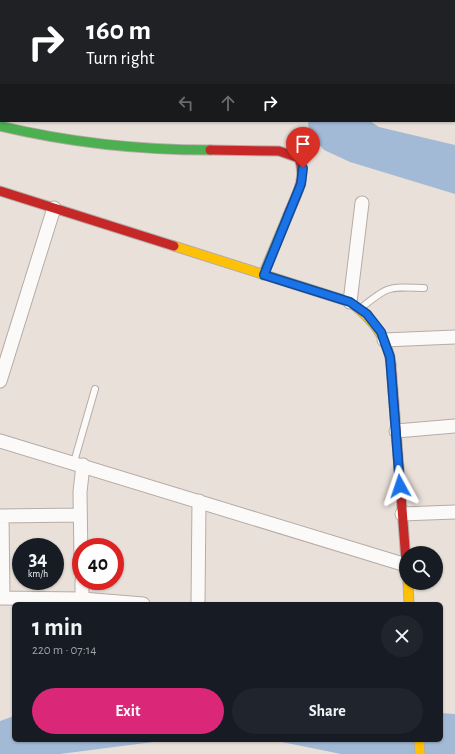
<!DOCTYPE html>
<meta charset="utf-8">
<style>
body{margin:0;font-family:"Alegreya Sans",sans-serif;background:#20242c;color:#f1f3f6;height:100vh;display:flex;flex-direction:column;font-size:15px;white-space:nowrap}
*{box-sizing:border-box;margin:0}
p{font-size:13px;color:#9ea1a6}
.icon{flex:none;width:22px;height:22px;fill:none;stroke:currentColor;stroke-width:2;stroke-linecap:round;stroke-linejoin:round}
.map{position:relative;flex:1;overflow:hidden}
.panel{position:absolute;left:12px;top:602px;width:431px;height:140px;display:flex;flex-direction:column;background:#171b24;border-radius:6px;box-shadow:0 1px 3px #0004}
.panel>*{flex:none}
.banner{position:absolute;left:0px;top:0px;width:455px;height:122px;box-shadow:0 1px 3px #0004;background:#202124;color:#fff;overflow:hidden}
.controls{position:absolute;left:399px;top:546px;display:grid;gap:8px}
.controls a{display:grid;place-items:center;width:44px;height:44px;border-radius:50%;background:#171b24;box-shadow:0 1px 3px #0004;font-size:20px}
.speed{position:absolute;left:12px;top:538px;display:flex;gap:8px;font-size:20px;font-weight:700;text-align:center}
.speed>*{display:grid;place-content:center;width:52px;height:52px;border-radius:50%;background:#171b24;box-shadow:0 1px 3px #0004;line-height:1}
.speed small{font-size:10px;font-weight:400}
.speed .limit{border:6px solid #d22;background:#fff;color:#111}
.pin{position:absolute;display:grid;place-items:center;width:34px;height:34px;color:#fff;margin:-41px -17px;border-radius:50% 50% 50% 0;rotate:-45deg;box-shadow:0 0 4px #0007}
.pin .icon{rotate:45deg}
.me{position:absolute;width:44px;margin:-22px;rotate:355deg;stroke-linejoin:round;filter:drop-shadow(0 0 3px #0008)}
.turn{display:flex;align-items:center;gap:14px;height:84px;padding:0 20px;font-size:18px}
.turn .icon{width:52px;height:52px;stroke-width:2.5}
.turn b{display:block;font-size:28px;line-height:34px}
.lanes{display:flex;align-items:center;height:38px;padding:0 20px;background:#0003;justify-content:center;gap:20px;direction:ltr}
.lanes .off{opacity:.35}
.round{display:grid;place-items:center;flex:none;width:42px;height:42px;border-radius:21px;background:#20242c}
.headline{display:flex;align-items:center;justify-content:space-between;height:68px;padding:0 20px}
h1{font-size:24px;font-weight:700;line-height:30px}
.action{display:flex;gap:8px;margin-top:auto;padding:8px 20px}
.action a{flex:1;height:46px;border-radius:24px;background:#db2777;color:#fff;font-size:16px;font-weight:700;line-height:46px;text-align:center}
.action a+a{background:#20242c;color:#f1f3f6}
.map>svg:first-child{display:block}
.water{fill:#a3bad6}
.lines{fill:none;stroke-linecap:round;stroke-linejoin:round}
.lane-casing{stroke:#b4aca7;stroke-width:8}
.street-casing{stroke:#b4aca7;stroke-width:15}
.fast-casing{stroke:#b4aca7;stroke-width:11}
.slow-casing{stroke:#b4aca7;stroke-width:11}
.jam-casing{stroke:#b4aca7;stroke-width:11}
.lane{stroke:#fcfaf9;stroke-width:6}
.street{stroke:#fcfaf9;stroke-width:13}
.fast{stroke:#4caf50;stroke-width:9}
.slow{stroke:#ffc107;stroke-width:9}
.jam{stroke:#c62828;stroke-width:9}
.route-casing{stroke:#114b97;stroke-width:10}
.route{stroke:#1a73e8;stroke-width:7}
</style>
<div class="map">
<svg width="455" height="754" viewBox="0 0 455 754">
<rect width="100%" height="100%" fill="#eae0da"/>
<path class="water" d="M 308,121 L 370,121 L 379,127 L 455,145 L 455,194 L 350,162 L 324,150 L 309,133 Z
M 441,713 L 455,714 L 455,754 L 341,754 L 277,741 L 236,740 L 441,740 Z
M 14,716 L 14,740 L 169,740 L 60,754 L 0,754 L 0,721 Z"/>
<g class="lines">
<g class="lane-casing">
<path id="lane" d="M 361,308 C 389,285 389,287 424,288
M 74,462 L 95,389"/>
</g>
<g class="street-casing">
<path id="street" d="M 90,0 L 91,1
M 119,0 L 121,1
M 193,1 L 193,0
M 350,302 L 362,203
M 384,340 L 455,337
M 0,381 L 54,208
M 396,431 L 455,426
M 0,441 L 406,565
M 402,514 L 455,512
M 0,516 L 80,515
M 2,516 L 3,598
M 81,560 L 80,492 L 83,465
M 82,581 L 82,599
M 0,598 L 82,599 L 143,604
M 198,604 L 199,501"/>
</g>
<g class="fast-casing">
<path id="fast" d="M 0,47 L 1,45
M 0,126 C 67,142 141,150 210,150
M 263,275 L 288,215"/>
</g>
<g class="slow-casing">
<path id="slow" d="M 16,0 L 16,1
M 174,246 L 350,302 C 371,318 388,337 391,364
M 408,583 L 409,604
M 419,740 L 420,754"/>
</g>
<g class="jam-casing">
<path id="jam" d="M 210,150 L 279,151 L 299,158 C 307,179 296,195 288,215
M 0,191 L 174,246
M 391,364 L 406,561"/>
</g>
<use href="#lane" class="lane"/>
<use href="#street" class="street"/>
<use href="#fast" class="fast"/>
<use href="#slow" class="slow"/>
<use href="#jam" class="jam"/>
</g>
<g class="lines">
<g class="route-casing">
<path id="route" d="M 303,168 L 301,184 L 264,275 L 350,302 L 367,314 L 381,332 L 390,357 L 400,486"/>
</g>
<use href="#route" class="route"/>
</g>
</svg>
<div class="controls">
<a><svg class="icon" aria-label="search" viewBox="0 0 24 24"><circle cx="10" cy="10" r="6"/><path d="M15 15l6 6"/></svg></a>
</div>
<div class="speed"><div>34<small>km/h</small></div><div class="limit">40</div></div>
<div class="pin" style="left:303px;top:168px;background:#d93025"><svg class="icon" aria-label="arrive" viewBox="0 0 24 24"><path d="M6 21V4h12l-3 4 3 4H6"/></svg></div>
<svg class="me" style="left:400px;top:486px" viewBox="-20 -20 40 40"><path d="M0-17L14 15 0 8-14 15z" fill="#1a73e8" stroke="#fff" stroke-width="4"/></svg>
<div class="banner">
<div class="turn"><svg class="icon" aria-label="right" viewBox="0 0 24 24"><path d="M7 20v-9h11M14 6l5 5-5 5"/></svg><div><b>160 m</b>Turn right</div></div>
<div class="lanes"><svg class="icon off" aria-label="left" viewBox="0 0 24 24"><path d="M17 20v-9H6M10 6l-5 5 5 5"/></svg><svg class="icon off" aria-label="ahead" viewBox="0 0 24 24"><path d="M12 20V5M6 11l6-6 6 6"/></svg><svg class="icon" aria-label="right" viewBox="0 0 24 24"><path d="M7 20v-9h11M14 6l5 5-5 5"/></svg></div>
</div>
<section class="panel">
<div class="headline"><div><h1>1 min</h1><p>220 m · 07:14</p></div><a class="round"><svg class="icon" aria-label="close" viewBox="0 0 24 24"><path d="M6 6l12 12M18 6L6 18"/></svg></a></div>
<div class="action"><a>Exit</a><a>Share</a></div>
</section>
</div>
